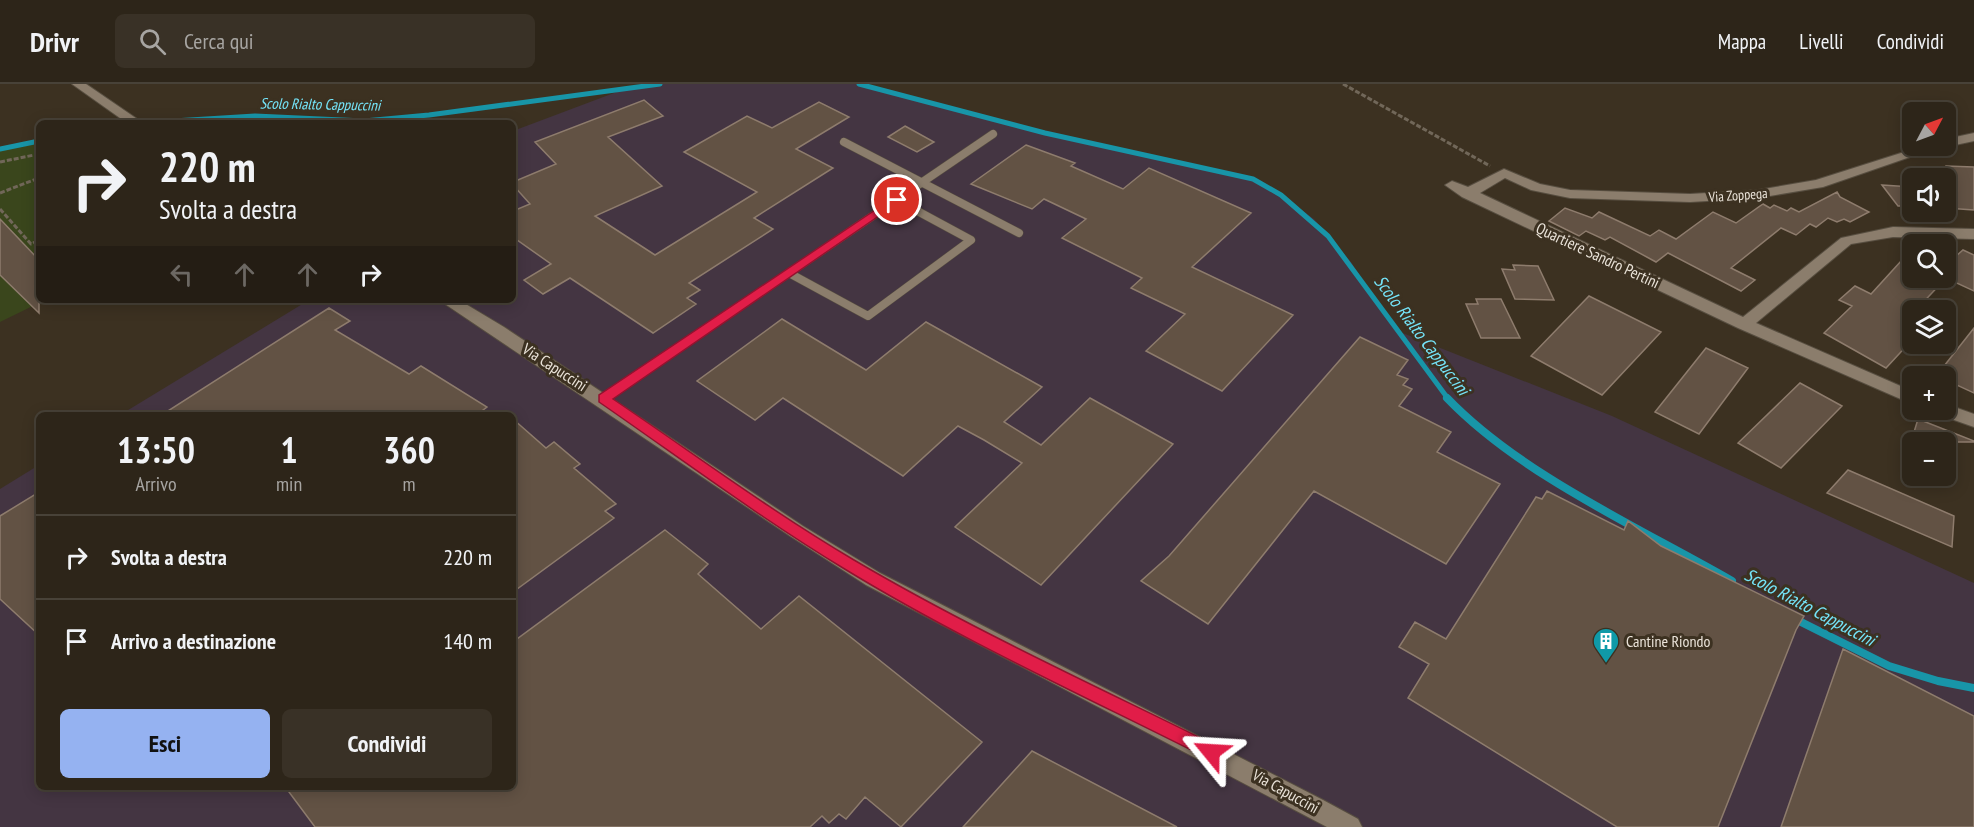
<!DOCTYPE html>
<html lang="it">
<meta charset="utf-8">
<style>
body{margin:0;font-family:"PT Sans Narrow",sans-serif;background:#393126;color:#f1f3f6;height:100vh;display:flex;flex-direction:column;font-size:22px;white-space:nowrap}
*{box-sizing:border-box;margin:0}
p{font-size:20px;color:#a7a5a2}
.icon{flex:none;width:33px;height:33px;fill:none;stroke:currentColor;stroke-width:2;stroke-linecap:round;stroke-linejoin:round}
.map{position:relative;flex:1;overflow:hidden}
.side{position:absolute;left:36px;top:328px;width:480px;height:378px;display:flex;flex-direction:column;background:#2d2519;border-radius:9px;box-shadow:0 3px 15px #0003,0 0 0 2px #484238}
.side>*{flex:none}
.hud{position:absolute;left:36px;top:36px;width:480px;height:183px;border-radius:9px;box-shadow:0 3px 15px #0003,0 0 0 2px #484238;background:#2d2519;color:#f1f3f6;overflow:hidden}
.needle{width:39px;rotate:49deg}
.buttons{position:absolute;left:1902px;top:18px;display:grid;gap:12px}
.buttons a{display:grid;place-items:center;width:54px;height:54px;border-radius:9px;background:#2d2519;box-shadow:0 3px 15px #0003,0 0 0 2px #484238;font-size:30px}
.pin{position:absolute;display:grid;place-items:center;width:51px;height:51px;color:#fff;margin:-26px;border:3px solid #fff;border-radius:50%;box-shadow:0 2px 6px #0007}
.me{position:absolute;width:66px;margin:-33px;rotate:297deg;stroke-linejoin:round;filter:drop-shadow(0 0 4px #0008)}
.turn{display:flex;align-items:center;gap:21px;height:126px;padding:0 24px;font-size:27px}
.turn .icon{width:78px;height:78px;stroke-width:2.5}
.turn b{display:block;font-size:42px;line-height:51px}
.lanes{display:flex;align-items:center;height:57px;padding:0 24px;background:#0003;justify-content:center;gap:30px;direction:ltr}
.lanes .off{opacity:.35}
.eta{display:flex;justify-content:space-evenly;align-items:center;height:102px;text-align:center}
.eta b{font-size:36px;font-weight:800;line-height:42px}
.primary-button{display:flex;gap:12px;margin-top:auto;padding:12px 24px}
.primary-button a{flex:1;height:69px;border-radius:9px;background:#95b2f1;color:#111;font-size:24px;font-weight:800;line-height:69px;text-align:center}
.primary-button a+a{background:#393126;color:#f1f3f6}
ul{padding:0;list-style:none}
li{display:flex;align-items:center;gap:18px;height:84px;padding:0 24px;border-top:2px solid #484238}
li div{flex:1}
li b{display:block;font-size:22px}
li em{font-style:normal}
header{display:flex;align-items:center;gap:36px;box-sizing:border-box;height:84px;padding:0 30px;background:#2d2519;border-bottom:2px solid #484238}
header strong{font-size:28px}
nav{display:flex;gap:33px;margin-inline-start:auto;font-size:21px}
.search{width:420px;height:54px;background:#393126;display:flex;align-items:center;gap:15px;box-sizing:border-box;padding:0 21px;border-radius:9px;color:#a7a5a2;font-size:22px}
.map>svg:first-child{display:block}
.industrial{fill:#443542}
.green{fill:#3a461c}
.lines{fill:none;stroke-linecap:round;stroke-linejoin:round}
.stream-far1{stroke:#1895a8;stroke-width:5}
.stream{stroke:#1895a8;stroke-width:8}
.building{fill:#625244;stroke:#8e7c6d;stroke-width:1.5}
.lane-casing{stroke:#574e40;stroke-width:9}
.street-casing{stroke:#574e40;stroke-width:2}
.secondary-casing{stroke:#574e40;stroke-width:2}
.path{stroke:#716759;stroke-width:3;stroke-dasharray:5 2;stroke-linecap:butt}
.lane{stroke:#8b7d6c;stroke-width:8}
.street{fill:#8b7d6c;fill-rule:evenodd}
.secondary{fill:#8b7d6c;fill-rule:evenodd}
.route{fill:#e11d48;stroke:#92132f;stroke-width:1.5}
.labels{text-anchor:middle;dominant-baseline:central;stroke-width:6;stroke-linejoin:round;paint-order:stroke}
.far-street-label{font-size:14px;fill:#ebe4da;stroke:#3c3121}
.far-water-label{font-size:15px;font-style:italic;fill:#75e5fa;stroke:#3c3121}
.street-label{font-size:16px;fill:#ebe4da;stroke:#3c3121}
.poi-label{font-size:16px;fill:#ebe4da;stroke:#3c3121;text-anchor:start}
.water-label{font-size:18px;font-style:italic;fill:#75e5fa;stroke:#3c3121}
</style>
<header>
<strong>Drivr</strong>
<div class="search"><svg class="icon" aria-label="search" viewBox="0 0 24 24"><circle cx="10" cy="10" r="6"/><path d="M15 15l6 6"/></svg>Cerca qui</div>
<nav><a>Mappa</a><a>Livelli</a><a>Condividi</a></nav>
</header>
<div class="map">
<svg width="1974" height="743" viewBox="0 0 1974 743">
<rect width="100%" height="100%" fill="#3c3121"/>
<path class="industrial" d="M 660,0 L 859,0 L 1045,49 L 1253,95 L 1270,103 L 1314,135 L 1351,178 L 1395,246 L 1612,332 L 1974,499 L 1974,743 L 0,743 L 0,405 L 39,381 L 39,704 L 513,704 L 513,332 L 120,331 L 309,216 L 513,216 L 513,47 L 622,6 Z"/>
<path class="green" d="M 39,59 L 39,216 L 45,216 L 0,238 L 0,67 Z"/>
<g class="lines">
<path class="stream-far1" d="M 859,0 L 1045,49 L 1253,95 L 1281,111 L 1328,152 L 1449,316
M 157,38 L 255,32 L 364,37 L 429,31 L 660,0
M 0,65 L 39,57"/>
<path class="stream" d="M 1447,314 C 1521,391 1640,444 1732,497
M 1793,534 L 1889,582 L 1938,597 L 1974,604"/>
</g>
<path class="building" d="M 644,16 L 663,32 L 608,53 L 662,102 L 595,132 L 655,171 L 757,108 L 684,68 L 747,32 L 772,44 L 819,18 L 849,33 L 796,65 L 833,84 L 754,134 L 773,145 L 689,199 L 700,206 L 687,214 L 696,220 L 653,249 L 570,194 L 543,210 L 524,196 L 551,180 L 513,153 L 513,127 L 530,120 L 513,101 L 513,98 L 556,80 L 535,58 Z
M 905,42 L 934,58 L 917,68 L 888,53 Z
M 1026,61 L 1075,79 L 1071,82 L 1123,105 L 1149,84 L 1251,129 L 1192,183 L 1293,231 L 1222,307 L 1146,267 L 1185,230 L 1131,204 L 1142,194 L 1062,154 L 1086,135 L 1044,115 L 1032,125 L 971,100 Z
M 1946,82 L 1974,83 L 1974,126 L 1946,124 Z
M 1882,101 L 1912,103 L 1912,122 L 1898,122 Z
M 1837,108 L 1840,113 L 1869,128 L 1850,138 L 1844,135 L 1837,138 L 1828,134 L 1816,143 L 1810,140 L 1796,151 L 1781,144 L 1731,184 L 1755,196 L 1741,207 L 1668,169 L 1656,178 L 1610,153 L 1605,156 L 1586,147 L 1579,152 L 1549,137 L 1565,124 L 1592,134 L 1599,128 L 1650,152 L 1659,146 L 1676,155 L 1713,128 L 1736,139 L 1763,120 L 1770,124 L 1774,121 L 1787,127 L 1791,124 L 1799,128 Z
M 0,135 L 39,176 L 39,229 L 0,191 Z
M 1912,165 L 1912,194 L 1946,194 L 1946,169 L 1955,173 L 1963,166 L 1974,171 L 1974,207 L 1946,194 L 1916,226 L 1912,226 L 1912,256 L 1886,284 L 1824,249 L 1852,222 L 1839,216 L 1855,202 L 1871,210 Z
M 1513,181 L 1538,182 L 1554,216 L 1515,215 L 1502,185 L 1515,186 Z
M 1589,212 L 1661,248 L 1602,311 L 1531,272 Z
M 1476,215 L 1501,215 L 1520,254 L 1481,254 L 1466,220 L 1478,220 Z
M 329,224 L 350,237 L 335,246 L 409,290 L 421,282 L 487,323 L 475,332 L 160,332 Z
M 782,235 L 866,286 L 926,238 L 1042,303 L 1004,338 L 1041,361 L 1090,314 L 1173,360 L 1041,501 L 955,443 L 1022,379 L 984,356 L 958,342 L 903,392 L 783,314 L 755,336 L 697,297 Z
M 1974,244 L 1974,309 L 1946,296 L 1946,292 L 1937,291 Z
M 1360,253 L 1408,276 L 1397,291 L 1408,295 L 1403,301 L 1412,305 L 1399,322 L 1451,348 L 1437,368 L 1500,400 L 1446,480 L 1314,407 L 1208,540 L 1141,497 L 1169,472 Z
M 1706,264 L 1748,284 L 1699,350 L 1655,328 Z
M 1800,299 L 1842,322 L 1781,384 L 1738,359 Z
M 513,335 L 546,364 L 554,358 L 580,380 L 574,384 L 616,420 L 605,427 L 614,434 L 513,508 Z
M 1918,335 L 1974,357 L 1974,358 L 1911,358 Z
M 1848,386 L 1954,432 L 1952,463 L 1827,409 Z
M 1547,407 L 1624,446 L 1628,437 L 1661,462 L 1804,532 L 1796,546 L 1718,743 L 1617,743 L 1408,614 L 1429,580 L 1399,563 L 1415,538 L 1446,555 L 1536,413 L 1542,415 Z
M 39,408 L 39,551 L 0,515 L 0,432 Z
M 665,446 L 708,480 L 698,490 L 761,545 L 799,512 L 982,658 L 901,743 L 865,713 L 846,735 L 839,730 L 829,739 L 822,732 L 810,743 L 315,743 L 286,704 L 513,704 L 513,558 Z
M 1843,565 L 1974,632 L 1974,743 L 1781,743 Z
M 1032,667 L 1177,743 L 963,743 Z"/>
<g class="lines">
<g class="lane-casing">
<path id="lane" d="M 844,58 L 1019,149
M 789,189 L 868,232 L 971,156 L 897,116
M 604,315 L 993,50"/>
</g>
<g class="street-casing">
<path id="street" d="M 1974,49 L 1974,57 L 1946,63 L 1942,62 L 1823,103 L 1758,114 L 1690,118 L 1570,114 L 1531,106 L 1505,94 L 1480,109 L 1743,233 L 1841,154 L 1893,143 L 1974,145 L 1974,155 L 1893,153 L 1851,160 L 1756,239 L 1912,307 L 1912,320 L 1738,244 L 1462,113 L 1445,101 L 1452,97 L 1468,103 L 1504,85 L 1540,100 L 1570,106 L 1690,110 L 1758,106 L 1816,96 L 1923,62 L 1946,62 L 1946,55 Z
M 1946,320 L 1974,330 L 1974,343 L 1937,330 L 1935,326 L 1946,326 Z"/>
</g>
<g class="secondary-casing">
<path id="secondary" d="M 72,0 L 86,0 L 143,39 L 127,39 Z
M 439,216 L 459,216 L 504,243 L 803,442 L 880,489 L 1323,716 L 1358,735 L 1362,743 L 1327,743 L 866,501 L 790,452 Z"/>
</g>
<path class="path" d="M 1343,0 L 1490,82
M 0,78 L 39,70
M 0,109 L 39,94
M 0,125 L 31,160 L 39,156"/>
<use href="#lane" class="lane"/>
<use href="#street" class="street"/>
<use href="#secondary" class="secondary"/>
</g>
<path class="route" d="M 893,114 L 902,116 L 613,315 C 693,369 771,427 854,476 C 971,545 1096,602 1217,662 L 1220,668 L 1217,673 L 1211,676 L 1205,673 C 1084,612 959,555 843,484 C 759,433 680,374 599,318 L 599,311 Z"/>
<defs>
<g id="building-pin" transform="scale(1.35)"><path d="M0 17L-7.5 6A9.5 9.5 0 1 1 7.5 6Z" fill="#0f9aa8" stroke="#3c3121"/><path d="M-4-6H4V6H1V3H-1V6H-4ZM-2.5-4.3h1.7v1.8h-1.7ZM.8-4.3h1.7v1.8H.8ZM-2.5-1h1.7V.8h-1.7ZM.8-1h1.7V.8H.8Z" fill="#fff"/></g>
</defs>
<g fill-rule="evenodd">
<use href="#building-pin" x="1606" y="557"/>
</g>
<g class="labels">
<g class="far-street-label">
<text transform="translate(1738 111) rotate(-4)">Via Zoppega</text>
</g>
<g class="far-water-label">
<text transform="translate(320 20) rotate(1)">Scolo Rialto Cappuccini</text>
</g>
<g class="street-label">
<text transform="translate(1598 171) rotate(25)">Quartiere Sandro Pertini</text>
<text transform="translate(555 283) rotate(33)">Via Capuccini</text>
<text transform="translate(1286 707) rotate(29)">Via Capuccini</text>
</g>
<g class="poi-label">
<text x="1626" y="557">Cantine Riondo</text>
</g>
<g class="water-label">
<text transform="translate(1422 251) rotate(53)">Scolo Rialto Cappuccini</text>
<text transform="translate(1810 523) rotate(28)">Scolo Rialto Cappuccini</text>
</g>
</g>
</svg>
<div class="buttons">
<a><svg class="needle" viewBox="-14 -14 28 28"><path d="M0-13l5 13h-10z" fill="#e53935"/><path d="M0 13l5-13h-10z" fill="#a7a5a2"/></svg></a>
<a><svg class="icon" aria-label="sound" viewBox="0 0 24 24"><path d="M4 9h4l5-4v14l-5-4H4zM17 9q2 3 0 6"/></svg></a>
<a><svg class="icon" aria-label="search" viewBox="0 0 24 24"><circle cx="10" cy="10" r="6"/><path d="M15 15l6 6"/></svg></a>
<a><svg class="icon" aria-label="layers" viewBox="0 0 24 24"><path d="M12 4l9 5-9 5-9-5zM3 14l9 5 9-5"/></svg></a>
<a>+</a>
<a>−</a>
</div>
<div class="pin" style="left:897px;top:116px;background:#d93025"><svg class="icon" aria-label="arrive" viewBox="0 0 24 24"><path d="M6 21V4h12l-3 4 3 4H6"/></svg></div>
<svg class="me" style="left:1211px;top:668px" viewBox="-20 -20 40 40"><path d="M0-17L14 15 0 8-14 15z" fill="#e11d48" stroke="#fff" stroke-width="4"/></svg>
<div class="hud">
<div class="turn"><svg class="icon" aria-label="right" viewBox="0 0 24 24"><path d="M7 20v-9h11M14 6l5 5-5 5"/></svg><div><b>220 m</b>Svolta a destra</div></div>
<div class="lanes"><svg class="icon off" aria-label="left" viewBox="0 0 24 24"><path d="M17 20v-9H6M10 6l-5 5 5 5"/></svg><svg class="icon off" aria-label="ahead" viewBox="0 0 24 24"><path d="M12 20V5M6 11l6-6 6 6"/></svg><svg class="icon off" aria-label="ahead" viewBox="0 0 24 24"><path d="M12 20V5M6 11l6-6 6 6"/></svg><svg class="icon" aria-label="right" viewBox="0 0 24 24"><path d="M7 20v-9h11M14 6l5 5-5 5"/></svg></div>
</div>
<section class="side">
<div class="eta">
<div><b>13:50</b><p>Arrivo</p></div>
<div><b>1</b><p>min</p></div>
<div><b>360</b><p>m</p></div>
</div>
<ul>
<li><svg class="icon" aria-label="right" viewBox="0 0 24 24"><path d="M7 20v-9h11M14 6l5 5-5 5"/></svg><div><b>Svolta a destra</b></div><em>220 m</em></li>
<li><svg class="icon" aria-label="arrive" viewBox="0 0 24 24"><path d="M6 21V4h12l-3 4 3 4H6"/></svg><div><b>Arrivo a destinazione</b></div><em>140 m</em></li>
</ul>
<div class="primary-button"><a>Esci</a><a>Condividi</a></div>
</section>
</div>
